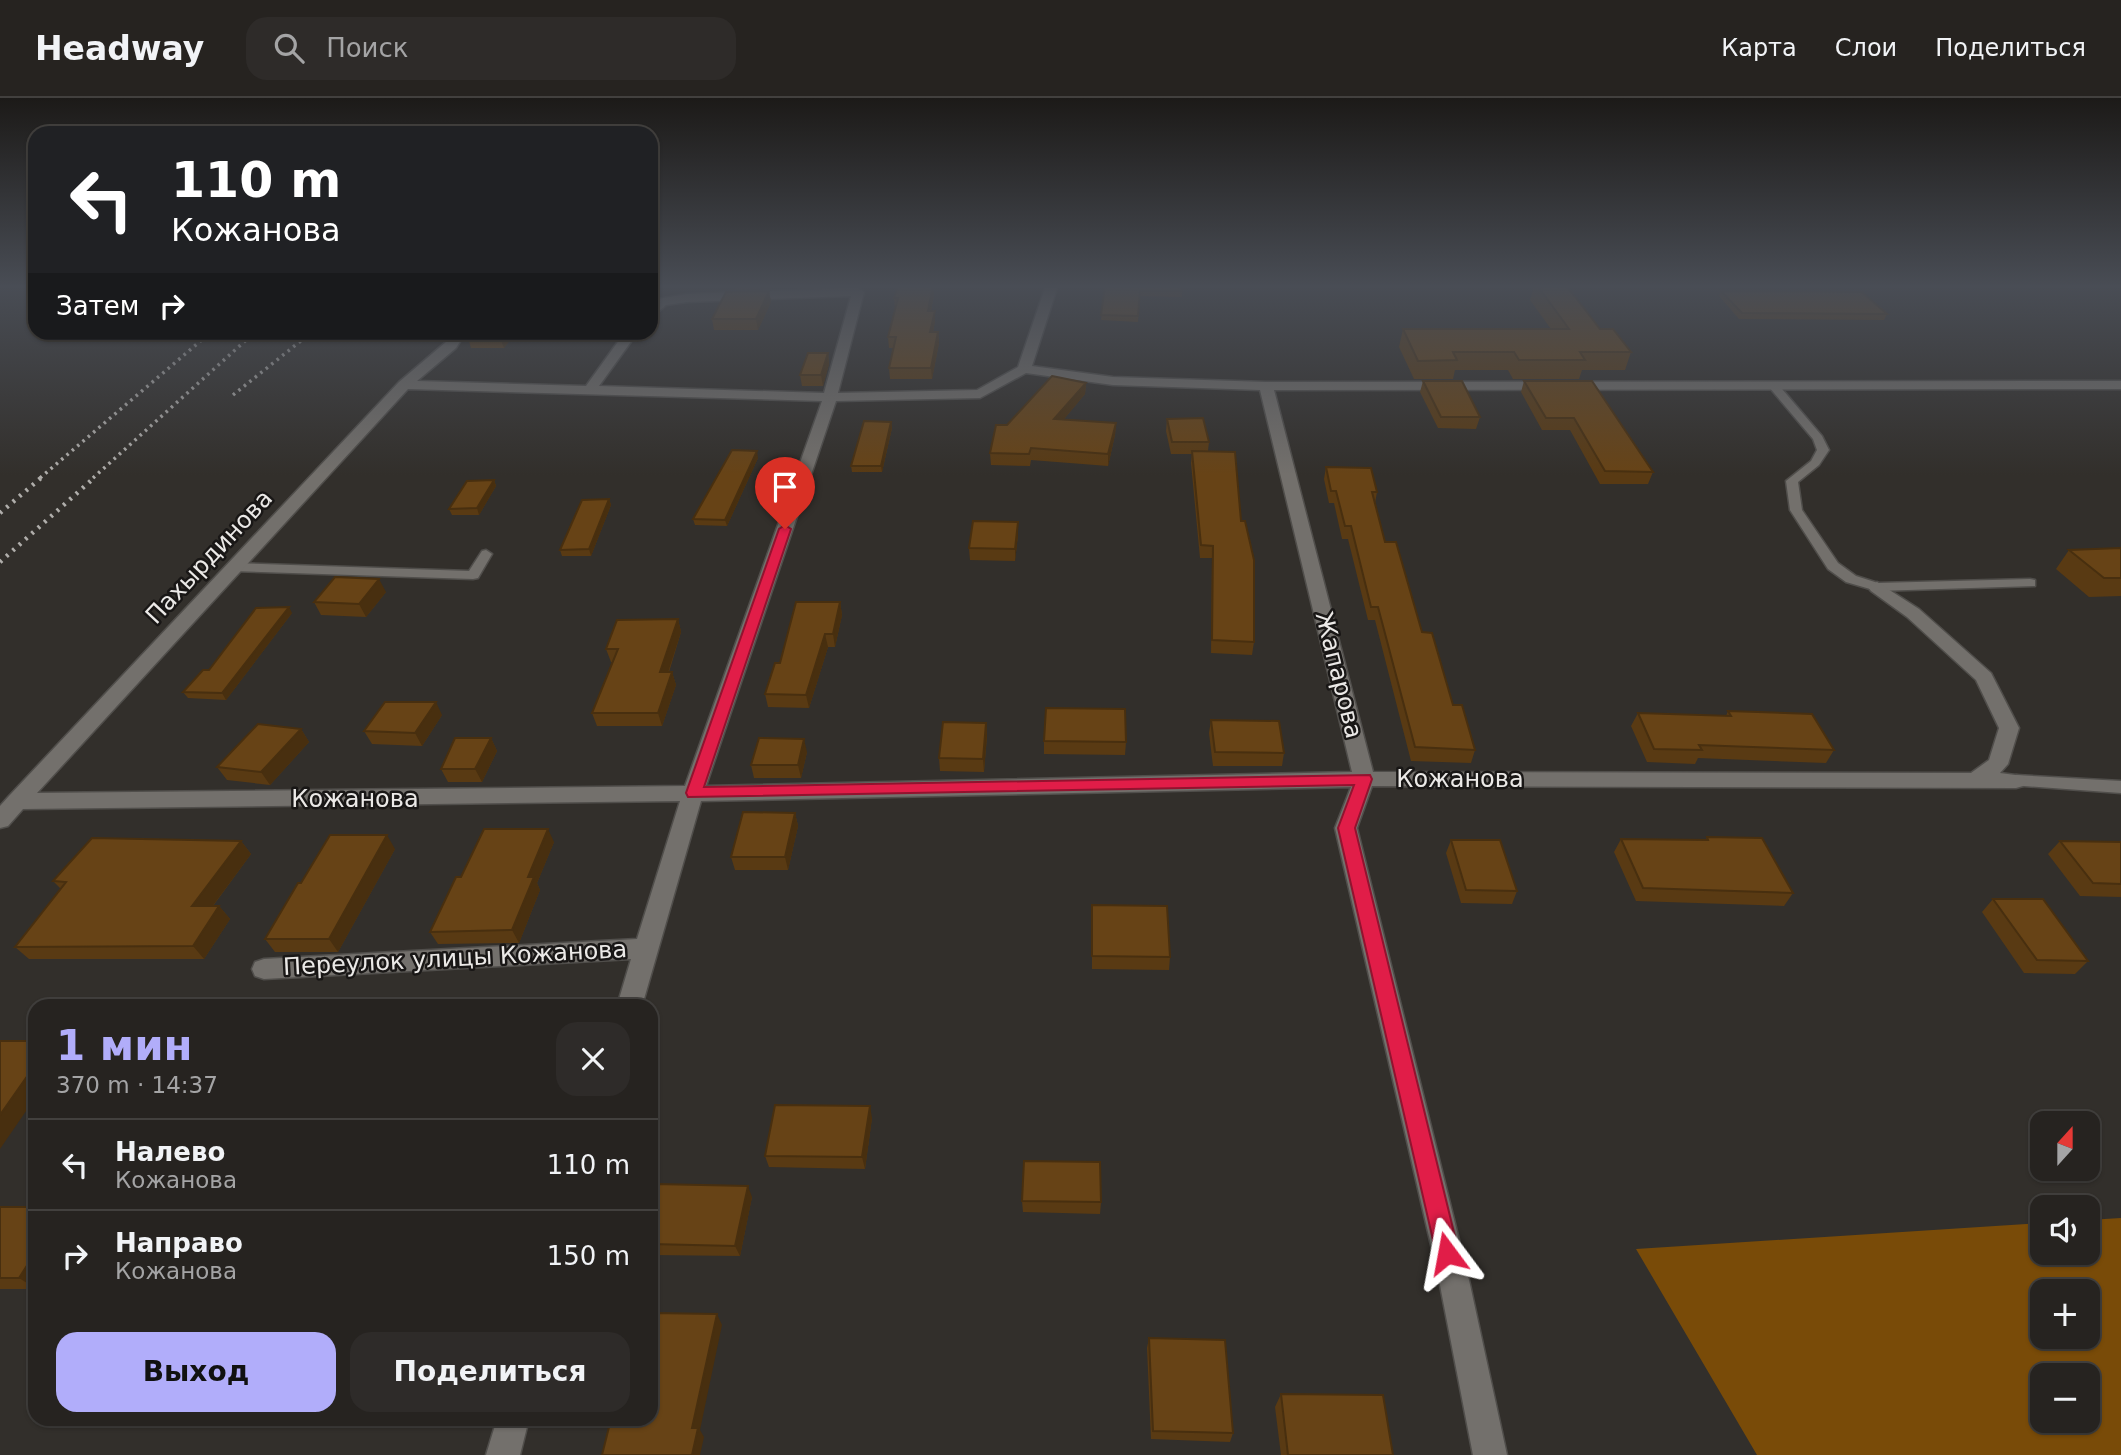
<!DOCTYPE html>
<html lang="ru">
<meta charset="utf-8">
<style>
body{margin:0;font-family:"DejaVu Sans",sans-serif;background:#2e2b29;color:#f1f3f6;height:100vh;display:flex;flex-direction:column;font-size:26px;white-space:nowrap}
*{box-sizing:border-box;margin:0}
p{font-size:23px;color:#a4a4a5}
.icon{flex:none;width:38px;height:38px;fill:none;stroke:currentColor;stroke-width:2;stroke-linecap:round;stroke-linejoin:round}
.map{position:relative;flex:1;overflow:hidden}
.side{position:absolute;left:28px;top:901px;width:630px;height:427px;display:flex;flex-direction:column;background:#262320;border-radius:21px;box-shadow:0 2px 5px #0004,0 0 0 2px #42403e}
.side>*{flex:none}
.hud{position:absolute;left:28px;top:28px;width:630px;height:214px;border-radius:21px;box-shadow:0 2px 5px #0004,0 0 0 2px #42403e;background:#202124;color:#fff;overflow:hidden}
.needle{width:46px;rotate:21deg}
.controls{position:absolute;left:2030px;top:1013px;display:grid;gap:14px}
.controls a{display:grid;place-items:center;width:70px;height:70px;border-radius:14px;background:#262320;box-shadow:0 2px 5px #0004,0 0 0 2px #42403e;font-size:35px}
.pin{position:absolute;display:grid;place-items:center;width:60px;height:60px;color:#fff;margin:-72px -30px;border-radius:50% 50% 50% 0;rotate:-45deg;box-shadow:0 0 7px #0007}
.pin .icon{rotate:45deg}
.me{position:absolute;width:77px;margin:-38px;rotate:347deg;stroke-linejoin:round;filter:drop-shadow(0 0 5px #0008)}
.turn{display:flex;align-items:center;gap:24px;height:147px;padding:0 28px;font-size:32px}
.turn .icon{width:91px;height:91px;stroke-width:2.5}
.turn b{display:block;font-size:49px;line-height:60px}
.then{display:flex;align-items:center;height:66px;padding:0 28px;background:#0003;gap:14px;font-size:26px}
.round{display:grid;place-items:center;flex:none;width:74px;height:74px;border-radius:21px;background:#2e2b29}
.overview{display:flex;align-items:center;justify-content:space-between;height:119px;padding:0 28px}
h1{font-size:42px;font-weight:700;line-height:52px;color:#b1adfa}
.primary-button{display:flex;gap:14px;margin-top:auto;padding:14px 28px}
.primary-button a{flex:1;height:80px;border-radius:21px;background:#b1adfa;color:#111;font-size:28px;font-weight:700;line-height:80px;text-align:center}
.primary-button a+a{background:#2e2b29;color:#f1f3f6}
ul{padding:0;list-style:none}
li{display:flex;align-items:center;gap:21px;height:91px;padding:0 28px;border-top:2px solid #42403e}
li div{flex:1}
li b{display:block;font-size:26px}
li em{font-style:normal}
header{display:flex;align-items:center;gap:42px;box-sizing:border-box;height:98px;padding:0 35px;background:#262320;border-bottom:2px solid #42403e}
header strong{font-size:33px}
nav{display:flex;gap:38px;margin-inline-start:auto;font-size:24px}
.search{width:490px;height:63px;background:#2e2b29;display:flex;align-items:center;gap:18px;box-sizing:border-box;padding:0 24px;border-radius:21px;color:#a4a4a5;font-size:26px}
.map>svg:first-child{display:block}
.green{fill:#794b08;fill-rule:evenodd}
.lines{fill:none;stroke-linecap:round;stroke-linejoin:round}
.lane-casing{stroke:#504e4b;stroke-width:3}
.street-casing{stroke:#504e4b;stroke-width:3}
.lane{fill:#73706c;fill-rule:evenodd}
.street{fill:#73706c;fill-rule:evenodd}
.rail-far1{stroke:#b0aeab;stroke-width:3.5;stroke-dasharray:2.5 4.5;stroke-linecap:butt}
.rail{stroke:#b0aeab;stroke-width:4.5;stroke-dasharray:2.5 6;stroke-linecap:butt}
.wall{fill:#593a13}
.shaded-wall{fill:#482f0f}
.building{fill:#674316;stroke:#482f0f;stroke-width:2}
.route{fill:#e11d48;stroke:#92132f;stroke-width:2}
.labels{text-anchor:middle;dominant-baseline:central;stroke-width:5;stroke-linejoin:round;paint-order:stroke}
.street-label{font-size:24px;fill:#ebe9e7;stroke:#191716}
</style>
<header>
<strong>Headway</strong>
<div class="search"><svg class="icon" aria-label="search" viewBox="0 0 24 24"><circle cx="10" cy="10" r="6"/><path d="M15 15l6 6"/></svg>Поиск</div>
<nav><a>Карта</a><a>Слои</a><a>Поделиться</a></nav>
</header>
<div class="map">
<svg width="2121" height="1357" viewBox="0 0 2121 1357">
<rect width="100%" height="100%" fill="#322f2b"/>
<path class="green" d="M 2121,1120 L 2121,1357 L 1757,1357 L 1636,1151 L 2042,1125 L 2042,1155 L 2088,1155 L 2088,1122 ZM 2042,1194 L 2088,1194 L 2088,1239 L 2042,1239 ZM 2042,1278 L 2088,1278 L 2088,1323 L 2042,1323 Z"/>
<g class="lines">
<g class="lane-casing">
<path id="lane" d="M 1769,285 L 1777,285 L 1822,338 L 1829,352 L 1819,367 L 1798,384 L 1802,412 L 1838,465 L 1856,478 L 1878,485 L 2030,481 L 2035,482 L 2035,488 L 1877,493 L 1846,484 L 1828,471 L 1790,412 L 1786,383 L 1811,363 L 1817,352 L 1813,341 L 1769,289 Z
M 486,452 L 492,456 L 478,480 L 473,481 L 232,473 L 226,469 L 232,465 L 469,473 L 482,453 Z
M 2016,677 L 2121,683 L 2121,695 L 2010,687 L 2008,683 Z"/>
</g>
<g class="street-casing">
<path id="street" d="M 1046,187 L 1058,187 L 1032,268 L 1113,279 L 1266,284 L 2121,283 L 2121,291 L 1274,292 L 1373,674 L 1971,675 L 1989,662 L 1999,630 L 1976,582 L 1907,519 L 1871,493 L 1868,489 L 1877,484 L 1919,511 L 1991,575 L 2019,630 L 2008,666 L 2000,675 L 2023,678 L 2027,683 L 2023,688 L 2016,690 L 1372,688 L 1357,730 L 1469,1182 L 1507,1357 L 1473,1357 L 1439,1182 L 1335,730 L 1351,689 L 701,703 L 642,908 L 617,908 L 631,861 L 264,881 L 255,878 L 252,871 L 255,864 L 264,861 L 637,841 L 680,703 L 23,711 L 8,728 L 0,730 L 0,708 L 9,698 L 399,284 L 446,244 L 453,234 L 466,234 L 456,250 L 417,283 L 586,288 L 625,234 L 638,234 L 599,288 L 824,295 L 851,198 L 687,204 L 666,207 L 651,220 L 651,209 L 658,201 L 687,196 L 858,190 L 864,194 L 838,295 L 977,292 L 1018,269 ZM 1026,275 L 1113,287 L 1260,292 L 1352,674 L 706,688 L 836,303 L 980,300 ZM 408,291 L 822,303 L 685,688 L 37,695 Z
M 497,1321 L 529,1321 L 520,1357 L 486,1357 Z"/>
</g>
<use href="#lane" class="lane"/>
<use href="#street" class="street"/>
<path class="rail-far1" d="M 233,297 L 312,234
M 40,380 L 211,234
M 93,380 L 255,234"/>
<path class="rail" d="M 0,415 L 42,379
M 0,464 L 95,379"/>
</g>
<path class="wall" d="M 734,187 L 778,187 L 777,190 L 735,192 Z
M 933,187 L 934,197 L 931,213 L 935,223 L 933,234 L 938,234 L 939,245 L 932,281 L 890,281 L 889,270 L 893,250 L 889,250 L 888,239 L 895,210 L 894,200 Z
M 1105,187 L 1182,193 L 1182,199 L 1140,198 L 1138,224 L 1101,222 Z
M 1534,187 L 1566,187 L 1600,231 L 1631,254 L 1625,272 L 1582,272 L 1579,281 L 1513,281 L 1508,272 L 1455,272 L 1453,281 L 1414,281 L 1399,249 L 1403,231 L 1551,231 L 1530,202 Z
M 1671,187 L 1722,187 L 1721,189 Z
M 769,193 L 771,204 L 758,232 L 714,232 L 712,221 Z
M 1721,193 L 1887,216 L 1884,222 L 1739,221 L 1719,198 Z
M 516,234 L 504,250 L 471,250 L 468,240 Z
M 828,255 L 829,266 L 823,288 L 802,288 L 800,277 Z
M 1423,283 L 1480,319 L 1476,331 L 1438,330 L 1420,294 Z
M 1524,283 L 1653,374 L 1648,386 L 1600,386 L 1570,332 L 1542,332 L 1521,294 Z
M 1086,285 L 1085,296 L 1064,321 L 1116,325 L 1115,337 L 1108,368 L 1031,362 L 1030,368 L 991,367 L 990,355 L 1007,327 Z
M 1167,321 L 1209,344 L 1208,353 L 1254,544 L 1252,557 L 1211,555 L 1212,460 L 1200,460 L 1191,365 L 1192,356 L 1171,356 L 1166,333 Z
M 891,324 L 892,330 L 882,374 L 852,374 L 851,368 Z
M 758,360 L 727,428 L 695,427 L 693,421 Z
M 1326,369 L 1377,394 L 1375,405 L 1385,444 L 1453,607 L 1475,652 L 1471,665 L 1411,663 L 1375,522 L 1368,522 L 1348,441 L 1342,441 L 1334,405 L 1329,405 L 1324,381 Z
M 494,382 L 496,388 L 479,417 L 452,417 L 449,411 Z
M 609,401 L 611,407 L 591,458 L 562,458 L 560,452 Z
M 1018,437 L 1015,463 L 970,462 L 969,450 Z
M 2121,450 L 2121,498 L 2089,499 L 2056,471 L 2069,452 Z
M 386,494 L 366,519 L 321,517 L 314,504 Z
M 840,504 L 842,517 L 835,549 L 828,549 L 809,610 L 768,609 L 765,596 L 780,565 Z
M 292,515 L 226,602 L 188,600 L 183,594 L 209,572 Z
M 678,521 L 681,534 L 669,574 L 672,574 L 676,587 L 662,628 L 597,628 L 592,615 L 612,564 L 611,564 L 606,551 Z
M 1728,613 L 1834,652 L 1826,665 L 1698,660 L 1695,666 L 1647,664 L 1631,628 L 1638,615 L 1726,618 Z
M 442,617 L 422,648 L 372,646 L 364,633 Z
M 1211,622 L 1284,655 L 1282,668 L 1213,668 L 1209,635 Z
M 986,625 L 987,638 L 984,674 L 940,673 L 939,660 Z
M 301,631 L 309,644 L 270,687 L 227,682 L 217,669 Z
M 491,640 L 497,653 L 482,684 L 448,684 L 441,671 Z
M 1044,643 L 1126,644 L 1125,657 L 1044,656 Z
M 807,654 L 801,680 L 754,680 L 751,667 Z
M 795,715 L 798,728 L 788,772 L 735,772 L 731,759 Z
M 1707,739 L 1793,795 L 1784,808 L 1636,803 L 1614,754 L 1621,741 L 1706,742 Z
M 1451,742 L 1517,793 L 1512,806 L 1461,805 L 1446,755 Z
M 241,743 L 251,756 L 213,808 L 219,808 L 230,821 L 204,861 L 29,861 L 15,849 L 61,791 L 53,783 Z
M 2060,743 L 2121,744 L 2121,799 L 2080,798 L 2048,756 Z
M 554,744 L 537,785 L 540,792 L 519,845 L 438,846 L 430,834 L 461,779 Z
M 395,751 L 338,854 L 275,854 L 265,841 L 301,785 Z
M 1993,801 L 2088,863 L 2075,876 L 2024,875 L 1982,814 Z
M 1092,807 L 1170,859 L 1169,872 L 1092,871 Z
M 872,1020 L 865,1071 L 769,1069 L 765,1058 Z
M 752,1099 L 740,1158 L 651,1157 L 651,1100 Z
M 1022,1103 L 1101,1104 L 1100,1116 L 1023,1114 Z
M 0,1109 L 35,1109 L 35,1191 L 0,1191 Z
M 1149,1240 L 1233,1335 L 1230,1344 L 1151,1341 L 1147,1250 Z
M 1281,1296 L 1393,1357 L 1281,1357 L 1275,1309 Z"/>
<path class="shaded-wall" d="M 933,187 L 934,197 L 929,223 L 928,213 Z
M 769,193 L 771,204 L 758,232 L 756,221 Z
M 935,213 L 935,223 L 931,245 L 930,234 Z
M 505,234 L 516,234 L 504,250 L 500,240 Z
M 938,234 L 939,245 L 932,281 L 931,270 Z
M 828,255 L 829,266 L 823,288 L 821,277 Z
M 1086,285 L 1085,296 L 1054,333 L 1054,321 Z
M 891,324 L 892,330 L 882,374 L 881,368 Z
M 1116,325 L 1115,337 L 1108,368 L 1108,356 Z
M 757,353 L 758,360 L 727,428 L 725,422 Z
M 494,382 L 496,388 L 479,417 L 477,410 Z
M 609,401 L 611,407 L 591,458 L 589,451 Z
M 1018,424 L 1018,437 L 1015,463 L 1015,451 Z
M 379,481 L 386,494 L 366,519 L 359,506 Z
M 840,504 L 842,517 L 835,549 L 833,536 Z
M 289,509 L 292,515 L 226,602 L 222,595 Z
M 678,521 L 681,534 L 664,587 L 660,574 Z
M 825,536 L 828,549 L 809,610 L 806,597 Z
M 672,574 L 676,587 L 662,628 L 658,615 Z
M 436,604 L 442,617 L 422,648 L 415,635 Z
M 986,625 L 987,638 L 984,674 L 983,661 Z
M 301,631 L 309,644 L 270,687 L 261,674 Z
M 491,640 L 497,653 L 482,684 L 475,671 Z
M 804,641 L 807,654 L 801,680 L 798,667 Z
M 795,715 L 798,728 L 788,772 L 785,759 Z
M 548,731 L 554,744 L 537,785 L 540,792 L 519,845 L 512,832 L 528,779 Z
M 387,737 L 395,751 L 338,854 L 329,841 Z
M 241,743 L 251,756 L 203,821 L 192,808 Z
M 219,808 L 230,821 L 204,861 L 193,848 Z
M 35,967 L 35,1000 L 0,1051 L 0,1017 Z
M 870,1008 L 872,1020 L 865,1071 L 862,1059 Z
M 748,1088 L 752,1099 L 740,1158 L 735,1148 Z
M 35,1155 L 35,1190 L 19,1180 Z
M 717,1216 L 722,1227 L 700,1332 L 704,1339 L 700,1357 L 692,1357 L 692,1330 Z"/>
<path class="building" d="M 898,187 L 933,187 L 928,213 L 935,213 L 930,234 L 938,234 L 931,270 L 889,270 L 896,239 L 888,239 L 898,200 L 894,200 Z
M 1105,187 L 1181,187 L 1182,193 L 1140,193 L 1138,218 L 1101,217 Z
M 1537,187 L 1566,187 L 1600,231 L 1613,231 L 1631,254 L 1580,254 L 1585,262 L 1519,262 L 1514,254 L 1453,254 L 1457,262 L 1418,263 L 1403,231 L 1569,231 Z
M 769,193 L 756,221 L 712,221 L 726,194 Z
M 1721,193 L 1862,194 L 1887,216 L 1742,215 Z
M 472,234 L 505,234 L 500,240 L 468,240 Z
M 808,255 L 828,255 L 821,277 L 800,277 Z
M 1052,278 L 1086,285 L 1054,321 L 1116,325 L 1108,356 L 1031,350 L 1029,356 L 990,355 L 996,327 L 1007,327 Z
M 1423,283 L 1462,283 L 1480,319 L 1441,319 Z
M 1524,283 L 1592,283 L 1653,374 L 1605,373 L 1574,320 L 1546,320 Z
M 1203,320 L 1209,344 L 1172,344 L 1167,321 Z
M 864,323 L 891,324 L 881,368 L 851,368 Z
M 732,352 L 757,353 L 725,422 L 693,421 Z
M 1192,353 L 1235,354 L 1241,423 L 1245,423 L 1254,462 L 1254,544 L 1212,542 L 1213,448 L 1201,447 Z
M 1326,369 L 1371,370 L 1377,394 L 1372,394 L 1385,444 L 1396,444 L 1422,534 L 1432,535 L 1453,607 L 1462,607 L 1475,652 L 1415,649 L 1378,509 L 1371,509 L 1351,428 L 1345,428 L 1336,393 L 1331,393 Z
M 494,382 L 477,410 L 449,411 L 467,383 Z
M 609,401 L 589,451 L 560,452 L 582,402 Z
M 973,423 L 1018,424 L 1015,451 L 969,450 Z
M 2121,450 L 2121,480 L 2104,480 L 2069,452 Z
M 335,479 L 379,481 L 359,506 L 314,504 Z
M 796,504 L 840,504 L 833,536 L 825,536 L 806,597 L 765,596 L 775,565 L 780,565 Z
M 289,509 L 222,595 L 183,594 L 203,572 L 209,572 L 256,510 Z
M 678,521 L 660,574 L 672,574 L 658,615 L 592,615 L 618,551 L 606,551 L 617,522 Z
M 385,604 L 436,604 L 415,635 L 364,633 Z
M 1046,610 L 1125,611 L 1126,644 L 1044,643 Z
M 1728,613 L 1812,616 L 1834,652 L 1699,647 L 1702,652 L 1654,651 L 1638,615 L 1731,618 Z
M 1211,622 L 1279,623 L 1284,655 L 1215,654 Z
M 943,624 L 986,625 L 983,661 L 939,660 Z
M 258,626 L 301,631 L 261,674 L 217,669 Z
M 455,640 L 491,640 L 475,671 L 441,671 Z
M 759,640 L 804,641 L 798,667 L 751,667 Z
M 743,714 L 795,715 L 785,759 L 731,759 Z
M 484,731 L 548,731 L 528,779 L 534,779 L 512,832 L 430,834 L 456,779 L 461,779 Z
M 330,737 L 387,737 L 329,841 L 265,841 L 298,785 L 301,785 Z
M 1707,739 L 1762,740 L 1793,795 L 1643,790 L 1621,741 L 1708,742 Z
M 92,740 L 241,743 L 192,808 L 219,808 L 193,848 L 15,849 L 66,784 L 53,783 Z
M 1451,742 L 1500,742 L 1517,793 L 1466,792 Z
M 2060,743 L 2121,744 L 2121,786 L 2093,785 Z
M 1993,801 L 2043,801 L 2088,863 L 2037,862 Z
M 1092,807 L 1167,808 L 1170,859 L 1092,858 Z
M 67,907 L 139,907 L 138,908 L 66,908 Z
M 0,943 L 35,943 L 35,967 L 0,1017 Z
M 775,1007 L 870,1008 L 862,1059 L 765,1058 Z
M 1024,1063 L 1100,1064 L 1101,1104 L 1022,1103 Z
M 655,1086 L 748,1088 L 735,1148 L 651,1146 L 651,1100 Z
M 0,1109 L 35,1109 L 35,1155 L 19,1180 L 0,1180 Z
M 651,1215 L 717,1216 L 692,1330 L 698,1330 L 692,1357 L 602,1357 L 611,1321 L 651,1321 Z
M 1149,1240 L 1225,1242 L 1233,1335 L 1153,1333 Z
M 1281,1296 L 1383,1297 L 1393,1357 L 1288,1357 Z"/>
<linearGradient id="sky" x2="0" y2="1"><stop stop-color="#1c1a18"/><stop offset="0.5" stop-color="#494d55"/><stop offset="1" stop-color="#494d55" stop-opacity="0"/></linearGradient>
<rect width="2121" height="377" fill="url(#sky)"/>
<path class="route" d="M 785,427 L 791,431 L 704,689 L 1370,677 L 1372,681 L 1355,730 L 1459,1155 L 1455,1163 L 1447,1166 L 1439,1163 L 1436,1155 L 1338,730 L 1354,687 L 688,699 L 686,695 L 779,431 Z"/>
<g class="labels">
<g class="street-label">
<text transform="translate(209 459) rotate(-47)">Пахырдинова</text>
<text transform="translate(1339 577) rotate(76)">Жапарова</text>
<text x="1460" y="681">Кожанова</text>
<text x="355" y="701">Кожанова</text>
<text transform="translate(455 860) rotate(-3)">Переулок улицы Кожанова</text>
</g>
</g>
</svg>
<div class="controls">
<a><svg class="needle" viewBox="-14 -14 28 28"><path d="M0-13l5 13h-10z" fill="#e53935"/><path d="M0 13l5-13h-10z" fill="#a4a4a5"/></svg></a>
<a><svg class="icon" aria-label="sound" viewBox="0 0 24 24"><path d="M4 9h4l5-4v14l-5-4H4zM17 9q2 3 0 6"/></svg></a>
<a>+</a>
<a>−</a>
</div>
<div class="pin" style="left:785px;top:431px;background:#d93025"><svg class="icon" aria-label="arrive" viewBox="0 0 24 24"><path d="M6 21V4h12l-3 4 3 4H6"/></svg></div>
<svg class="me" style="left:1447px;top:1155px" viewBox="-20 -20 40 40"><path d="M0-17L14 15 0 8-14 15z" fill="#e11d48" stroke="#fff" stroke-width="4"/></svg>
<div class="hud">
<div class="turn"><svg class="icon" aria-label="left" viewBox="0 0 24 24"><path d="M17 20v-9H6M10 6l-5 5 5 5"/></svg><div><b>110 m</b>Кожанова</div></div>
<div class="then">Затем<svg class="icon" aria-label="right" viewBox="0 0 24 24"><path d="M7 20v-9h11M14 6l5 5-5 5"/></svg></div>
</div>
<section class="side">
<div class="overview"><div><h1>1 мин</h1><p>370 m · 14:37</p></div><a class="round"><svg class="icon" aria-label="close" viewBox="0 0 24 24"><path d="M6 6l12 12M18 6L6 18"/></svg></a></div>
<ul>
<li><svg class="icon" aria-label="left" viewBox="0 0 24 24"><path d="M17 20v-9H6M10 6l-5 5 5 5"/></svg><div><b>Налево</b><p>Кожанова</p></div><em>110 m</em></li>
<li><svg class="icon" aria-label="right" viewBox="0 0 24 24"><path d="M7 20v-9h11M14 6l5 5-5 5"/></svg><div><b>Направо</b><p>Кожанова</p></div><em>150 m</em></li>
</ul>
<div class="primary-button"><a>Выход</a><a>Поделиться</a></div>
</section>
</div>
